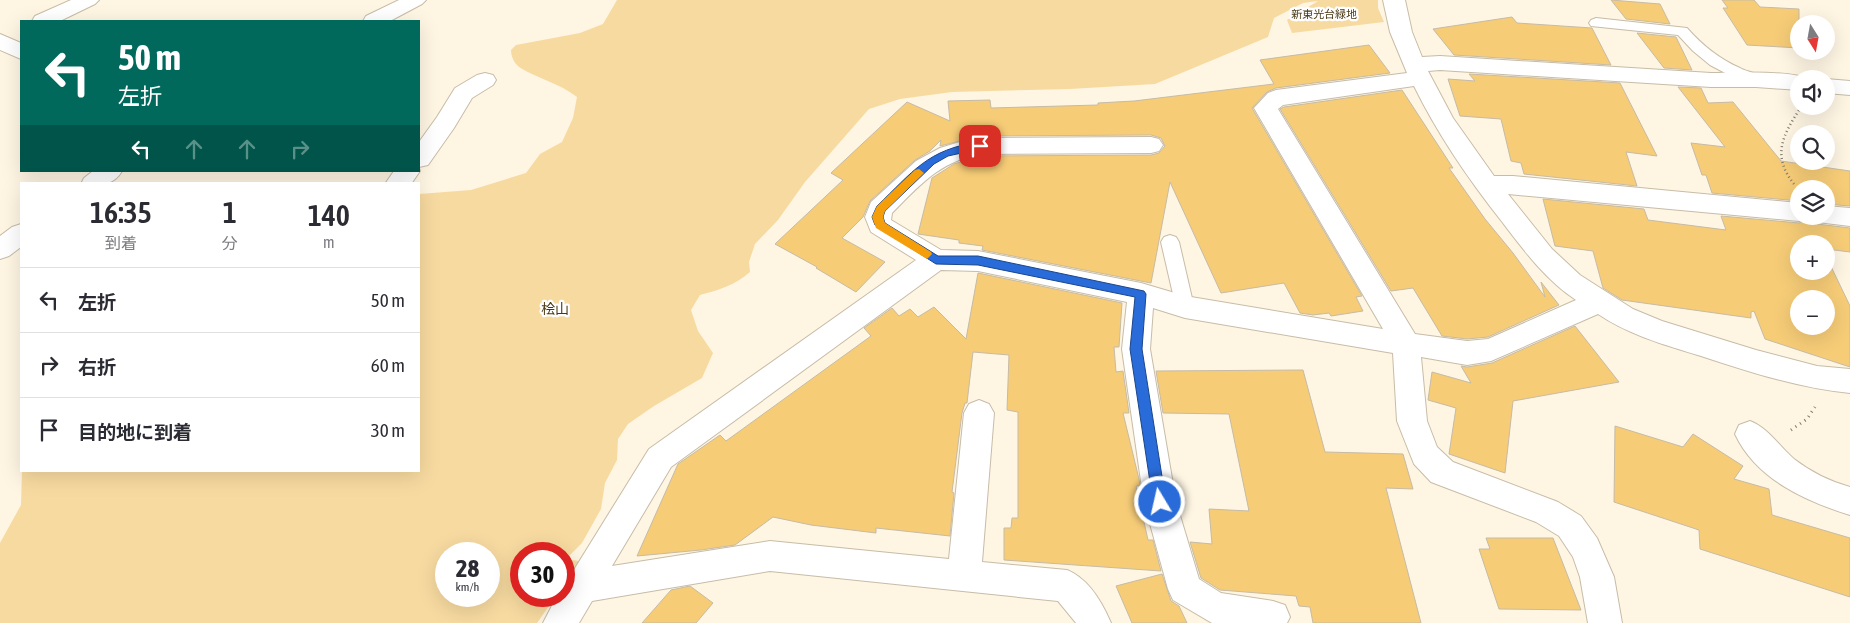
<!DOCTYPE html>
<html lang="ja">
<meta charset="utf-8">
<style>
body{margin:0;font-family:"Asap Condensed","Noto Sans JP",sans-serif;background:#f2f2f3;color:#2b2b33;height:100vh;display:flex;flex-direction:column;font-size:19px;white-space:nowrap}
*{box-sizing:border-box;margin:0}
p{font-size:16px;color:#7c7c81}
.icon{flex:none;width:28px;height:28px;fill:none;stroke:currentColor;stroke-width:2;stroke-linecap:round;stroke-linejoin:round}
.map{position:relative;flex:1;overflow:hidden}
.side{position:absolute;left:20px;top:182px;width:400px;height:290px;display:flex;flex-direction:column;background:#fff;border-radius:0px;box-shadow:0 5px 20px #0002}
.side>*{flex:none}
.guide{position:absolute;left:20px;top:20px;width:400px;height:152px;border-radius:0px;box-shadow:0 5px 20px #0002;background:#00695c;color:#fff;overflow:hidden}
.needle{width:32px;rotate:169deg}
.tools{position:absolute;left:1790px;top:15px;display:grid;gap:10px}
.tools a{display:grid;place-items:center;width:45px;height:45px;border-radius:50%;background:#fff;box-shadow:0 5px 20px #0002;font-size:25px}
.speed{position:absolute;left:435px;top:542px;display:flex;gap:10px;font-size:25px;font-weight:700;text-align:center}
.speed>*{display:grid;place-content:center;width:65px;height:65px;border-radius:50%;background:#fff;box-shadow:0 5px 20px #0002;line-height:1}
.speed small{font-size:12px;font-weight:400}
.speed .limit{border:8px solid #d22;background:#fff;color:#111}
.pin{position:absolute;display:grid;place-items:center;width:42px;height:42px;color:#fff;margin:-21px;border-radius:10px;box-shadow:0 2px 8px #0006}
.me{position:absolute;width:55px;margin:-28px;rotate:351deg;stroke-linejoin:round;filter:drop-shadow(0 0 4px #0008)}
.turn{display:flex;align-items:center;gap:18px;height:105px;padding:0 15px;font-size:22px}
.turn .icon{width:65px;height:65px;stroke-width:2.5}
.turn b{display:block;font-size:35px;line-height:42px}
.lanes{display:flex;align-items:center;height:48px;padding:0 15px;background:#0003;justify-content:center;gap:25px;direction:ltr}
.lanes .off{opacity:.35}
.eta{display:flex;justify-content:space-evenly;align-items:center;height:85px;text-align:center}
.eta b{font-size:30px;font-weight:600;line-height:35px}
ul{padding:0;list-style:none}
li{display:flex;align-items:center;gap:15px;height:65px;padding:0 15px;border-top:1px solid #e1e1e2}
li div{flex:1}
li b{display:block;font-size:19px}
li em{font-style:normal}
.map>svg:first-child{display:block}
.green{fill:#f7daa0;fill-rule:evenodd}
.building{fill:#f6cc77;stroke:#c6bba6;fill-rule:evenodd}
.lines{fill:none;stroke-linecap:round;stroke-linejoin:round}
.lane-casing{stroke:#c7bca7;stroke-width:2}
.street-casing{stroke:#c7bca7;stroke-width:2}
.path-far1{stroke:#827b6f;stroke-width:2.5;stroke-dasharray:1 3;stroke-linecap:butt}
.path{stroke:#827b6f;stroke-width:3;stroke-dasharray:1 4.5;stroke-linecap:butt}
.lane{fill:#fff;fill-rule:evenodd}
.street{fill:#fff;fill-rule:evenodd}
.route{fill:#296bd8;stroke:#1b468c}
.slow{fill:#f59e0b}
.labels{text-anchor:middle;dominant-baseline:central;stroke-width:4.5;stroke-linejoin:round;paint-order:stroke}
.far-park-label{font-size:11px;fill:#4a3914;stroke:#fff}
.park-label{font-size:14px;fill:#4a3914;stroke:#fff}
</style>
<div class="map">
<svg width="1850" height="623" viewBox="0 0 1850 623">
<rect width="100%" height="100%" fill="#fef5e3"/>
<path class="green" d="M 617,0 L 1378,0 L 1378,8 L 1384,22 L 1292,33 L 1287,20 L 1318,1 L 1303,3 L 1274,18 L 1268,37 L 1155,84 L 1070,89 L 952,92 L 900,99 L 869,109 L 805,182 L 778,220 L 755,244 L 749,262 L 750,272 C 735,285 719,290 700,295 L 691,310 L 698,331 L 713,353 L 702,378 L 654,406 L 628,424 L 618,439 L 617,460 L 605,483 L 601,509 L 582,543 L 566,559 L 579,561 L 564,584 L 564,554 L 521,554 L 521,596 L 556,596 L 537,623 L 0,623 L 0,543 L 21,505 L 22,471 L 419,471 L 419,194 L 471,190 L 526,173 L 540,154 L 562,142 L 573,118 L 577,97 C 559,83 538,79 519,67 C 514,63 511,56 511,50 L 516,45 L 580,33 L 603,24 ZM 446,554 L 489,554 L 489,596 L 446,596 Z"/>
<path class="building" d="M 1611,0 L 1660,4 L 1670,24 L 1626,19 Z
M 1722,0 L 1754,0 L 1760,7 L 1799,9 L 1799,48 L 1747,45 L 1725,11 L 1723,8 L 1728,8 Z
M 1512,17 L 1517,23 L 1592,28 L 1611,65 L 1454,55 L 1433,29 Z
M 1637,33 L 1676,37 L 1692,70 L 1664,68 Z
M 1369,45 L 1390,73 L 1276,88 L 1267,92 L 1252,108 L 1362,296 L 1356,297 L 1363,311 L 1331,316 L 1329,313 L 1313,315 L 1300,313 L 1284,283 L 1221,293 L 1170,182 L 1151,283 L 982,250 L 983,246 L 959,243 L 959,240 L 918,234 L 932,178 L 954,164 L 980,156 L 1151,155 L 1159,153 L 1165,146 L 1161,138 L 1151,135 L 980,136 L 940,146 L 941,140 L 930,151 L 915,160 L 870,201 L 863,217 L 842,238 L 885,262 L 856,292 L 816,268 L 817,267 L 775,244 L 843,180 L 831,173 L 907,102 L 950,121 L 948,101 L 990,100 L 991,108 L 1098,105 L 1098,103 L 1134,101 L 1274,84 L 1260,60 Z
M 1469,74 L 1620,83 L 1657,156 L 1626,152 L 1637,186 L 1524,174 L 1521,163 L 1511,161 L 1501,119 L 1460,116 L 1448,79 L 1475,81 Z
M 1678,87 L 1701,88 L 1708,103 L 1733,102 L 1781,161 L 1850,171 L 1850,206 L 1826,204 L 1826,189 L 1799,189 L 1799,201 L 1712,193 L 1706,175 L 1702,175 L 1691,143 L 1725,147 Z
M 1402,90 L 1453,168 L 1449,168 L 1485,219 L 1513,253 L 1545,297 L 1541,282 L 1559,305 L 1488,337 L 1467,339 L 1442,336 L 1413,288 L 1391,291 L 1280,109 L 1284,107 Z
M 1543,199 L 1644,209 L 1648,220 L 1726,230 L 1721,216 L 1799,223 L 1812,216 L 1817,224 L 1850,228 L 1850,252 L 1826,249 L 1826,244 L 1799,244 L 1799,271 L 1826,271 L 1826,256 L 1850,306 L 1850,367 L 1765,339 L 1754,311 L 1751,312 L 1751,318 L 1622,300 L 1603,288 L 1593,251 L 1555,246 ZM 1799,299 L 1826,299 L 1826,326 L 1799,326 Z
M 978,273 L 1122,303 L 1119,347 L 1114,347 L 1116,372 L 1123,371 L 1129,413 L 1123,413 L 1139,479 L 1140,486 L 1136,486 L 1148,540 L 1153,540 L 1161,571 L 1004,560 L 1004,528 L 1011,528 L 1012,518 L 1018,518 L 1018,412 L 1007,410 L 1009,355 L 973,352 L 967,403 L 965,403 L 962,413 L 952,492 L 954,493 L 950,536 L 876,528 L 876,533 L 811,525 L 773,517 L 735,545 L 701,550 L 637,556 L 678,464 L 720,435 L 726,441 L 871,336 L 864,328 L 892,308 L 899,316 L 910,309 L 918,317 L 934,307 L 966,339 Z
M 1575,326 L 1619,382 L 1513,401 L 1505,473 L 1449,454 L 1456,408 L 1428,400 L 1432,372 L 1471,383 L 1461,366 L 1467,367 L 1492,363 Z
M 1303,370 L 1325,452 L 1403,454 L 1413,489 L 1386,488 L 1421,623 L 1313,623 L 1310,607 L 1299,606 L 1296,596 L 1220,590 L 1201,578 L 1190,542 L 1212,544 L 1209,509 L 1249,511 L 1229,414 L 1163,413 L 1156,371 Z
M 1615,426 L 1683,447 L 1693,434 L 1743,466 L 1734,479 L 1769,489 L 1772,515 L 1850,538 L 1850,597 L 1700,549 L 1699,530 L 1614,502 Z
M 1486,538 L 1553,538 L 1581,610 L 1499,609 L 1479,549 L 1490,549 Z
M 1162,574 L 1171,601 L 1179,606 L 1187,623 L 1132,623 L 1116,586 Z
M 690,586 L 713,603 L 696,623 L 642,623 L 671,590 Z"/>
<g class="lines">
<g class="lane-casing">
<path id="lane" d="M 1596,18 L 1687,28 C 1702,45 1719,59 1740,68 C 1747,72 1759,73 1764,80 L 1761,84 L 1756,85 L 1729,75 L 1710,65 L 1693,51 L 1678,35 L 1591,26 L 1589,23 L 1591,20 Z
M 1170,235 L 1176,237 L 1179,242 L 1194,307 L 1192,312 L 1185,314 L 1178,312 L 1176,307 L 1161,242 L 1164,237 Z"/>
</g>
<g class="street-casing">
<path id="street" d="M 71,0 L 99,0 L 95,4 L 60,21 L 32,21 L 35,16 Z
M 399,0 L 426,0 L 422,4 L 390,21 L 363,21 L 366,16 Z
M 1383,0 L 1405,0 L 1412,32 L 1422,57 L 1440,56 L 1711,73 C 1732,73 1791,70 1808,79 L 1799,79 L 1799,90 L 1756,87 L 1711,87 L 1440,70 L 1428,71 L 1453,118 L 1494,176 L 1513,176 L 1799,203 L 1799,216 L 1809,216 L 1799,221 L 1508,194 L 1552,249 L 1580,275 L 1633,309 L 1662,321 L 1756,350 L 1817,366 L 1850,369 L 1850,393 C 1798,388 1750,372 1701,356 C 1665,345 1629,335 1598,314 L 1491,361 L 1467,365 L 1421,357 L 1427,421 L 1437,447 L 1453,462 L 1558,502 L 1581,516 L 1597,538 L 1614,577 L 1622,623 L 1588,623 L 1580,577 L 1573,557 L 1559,536 L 1536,522 L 1431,482 L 1414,464 L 1397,421 L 1393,353 L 1185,318 L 1153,308 L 1150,349 L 1176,502 L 1199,579 L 1221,593 L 1273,601 L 1285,605 L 1290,617 L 1287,623 L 1212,623 L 1173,600 L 1168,589 L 1144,502 L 1122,349 L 1127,302 L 978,271 L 941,270 L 671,467 L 612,566 L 770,541 L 949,559 L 964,413 L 969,404 L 979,400 L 989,404 L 994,413 L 982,562 L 1067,570 C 1089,579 1102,602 1111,623 L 1076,623 L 1058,601 L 770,571 L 592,601 L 579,623 L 543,623 L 557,596 L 564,596 L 564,586 L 649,449 L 916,260 L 871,232 L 865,217 L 871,202 L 916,161 L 940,148 L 963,141 L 980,138 L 1151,137 L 1159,139 L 1163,145 L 1159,151 L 1151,153 L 980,154 C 939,162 920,185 892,213 L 891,220 L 941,250 L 978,251 L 1141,283 L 1185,296 L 1383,329 L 1254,108 L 1268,93 L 1276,90 L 1407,73 L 1390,32 ZM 1414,86 C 1438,135 1469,180 1503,223 C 1525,252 1546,280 1576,300 L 1488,339 L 1467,341 L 1415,334 L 1278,109 L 1283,105 Z
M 0,34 L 21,43 L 21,59 L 0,50 Z
M 485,73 L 493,75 L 496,80 L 493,85 L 472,98 L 454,128 L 428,165 L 419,167 L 419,142 L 437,117 L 455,88 L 477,75 Z
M 1825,79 L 1826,79 L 1850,81 L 1850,95 L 1826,93 Z
M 419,168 L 420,171 L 411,184 L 385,184 L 394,171 L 419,171 Z
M 93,171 L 122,171 C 112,188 98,184 81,184 L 84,178 Z
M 1826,206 L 1850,208 L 1850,226 L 1817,222 L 1814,216 L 1826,216 Z
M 21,224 L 21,247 L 9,256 L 0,259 L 0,236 L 12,227 Z
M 1750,421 C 1768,428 1779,446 1794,459 C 1811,472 1829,481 1850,487 L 1850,515 C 1805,501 1756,479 1735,434 L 1739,425 Z"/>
</g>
<path class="path-far1" d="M 1794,184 C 1771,155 1783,135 1801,107"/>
<path class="path" d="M 1791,430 L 1807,419 L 1815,407"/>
<use href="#lane" class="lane"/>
<use href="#street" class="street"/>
</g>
<path class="route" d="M 980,142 L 985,146 L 984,148 L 948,156 L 934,164 L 885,211 L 883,217 L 885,223 L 938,256 L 978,256 L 1144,291 L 1146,294 L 1142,349 L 1166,502 L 1164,506 L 1160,508 L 1155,506 L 1153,502 L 1130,349 L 1135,297 L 978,265 L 936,264 L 875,225 L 872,217 L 877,206 C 913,172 927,149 980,142 Z"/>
<path class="slow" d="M 919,169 L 924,173 L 922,175 L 885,211 L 883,217 L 885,223 L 931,252 L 932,254 L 927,259 L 876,228 L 872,217 L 877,206 L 915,170 Z"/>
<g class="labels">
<g class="far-park-label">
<text x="1324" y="14">新東光台緑地</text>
</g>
<g class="park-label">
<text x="555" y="309">桧山</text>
</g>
</g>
</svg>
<div class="tools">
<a><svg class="needle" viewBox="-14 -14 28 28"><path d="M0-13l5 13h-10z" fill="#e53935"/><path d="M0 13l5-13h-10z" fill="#7c7c81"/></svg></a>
<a><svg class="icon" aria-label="sound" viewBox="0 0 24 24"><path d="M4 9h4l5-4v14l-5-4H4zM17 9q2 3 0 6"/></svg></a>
<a><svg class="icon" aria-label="search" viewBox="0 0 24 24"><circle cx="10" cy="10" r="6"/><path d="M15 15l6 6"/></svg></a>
<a><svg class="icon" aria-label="layers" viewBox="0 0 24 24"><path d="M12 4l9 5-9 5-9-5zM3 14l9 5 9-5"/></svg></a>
<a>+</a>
<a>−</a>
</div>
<div class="speed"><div>28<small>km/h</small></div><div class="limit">30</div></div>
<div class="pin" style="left:980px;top:146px;background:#d93025"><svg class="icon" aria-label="arrive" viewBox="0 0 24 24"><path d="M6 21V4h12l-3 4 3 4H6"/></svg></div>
<svg class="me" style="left:1160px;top:502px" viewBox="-20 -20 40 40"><circle r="17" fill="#296bd8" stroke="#fff" stroke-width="3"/><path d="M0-11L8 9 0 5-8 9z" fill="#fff"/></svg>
<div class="guide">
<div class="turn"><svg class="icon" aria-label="left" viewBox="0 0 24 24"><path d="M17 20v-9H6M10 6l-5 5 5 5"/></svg><div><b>50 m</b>左折</div></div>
<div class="lanes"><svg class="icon" aria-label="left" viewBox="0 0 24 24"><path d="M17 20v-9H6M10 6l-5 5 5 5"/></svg><svg class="icon off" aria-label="ahead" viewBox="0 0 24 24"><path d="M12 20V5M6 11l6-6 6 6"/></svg><svg class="icon off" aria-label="ahead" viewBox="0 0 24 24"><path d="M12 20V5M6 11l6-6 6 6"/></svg><svg class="icon off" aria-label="right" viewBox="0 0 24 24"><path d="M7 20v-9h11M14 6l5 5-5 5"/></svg></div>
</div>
<section class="side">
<div class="eta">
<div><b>16:35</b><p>到着</p></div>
<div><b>1</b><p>分</p></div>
<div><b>140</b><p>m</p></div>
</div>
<ul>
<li><svg class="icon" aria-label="left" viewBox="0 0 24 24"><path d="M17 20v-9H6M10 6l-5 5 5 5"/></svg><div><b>左折</b></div><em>50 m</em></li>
<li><svg class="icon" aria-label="right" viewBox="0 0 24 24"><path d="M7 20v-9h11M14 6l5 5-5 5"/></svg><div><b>右折</b></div><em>60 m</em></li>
<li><svg class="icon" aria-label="arrive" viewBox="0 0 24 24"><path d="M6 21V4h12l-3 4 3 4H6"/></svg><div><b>目的地に到着</b></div><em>30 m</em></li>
</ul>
</section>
</div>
